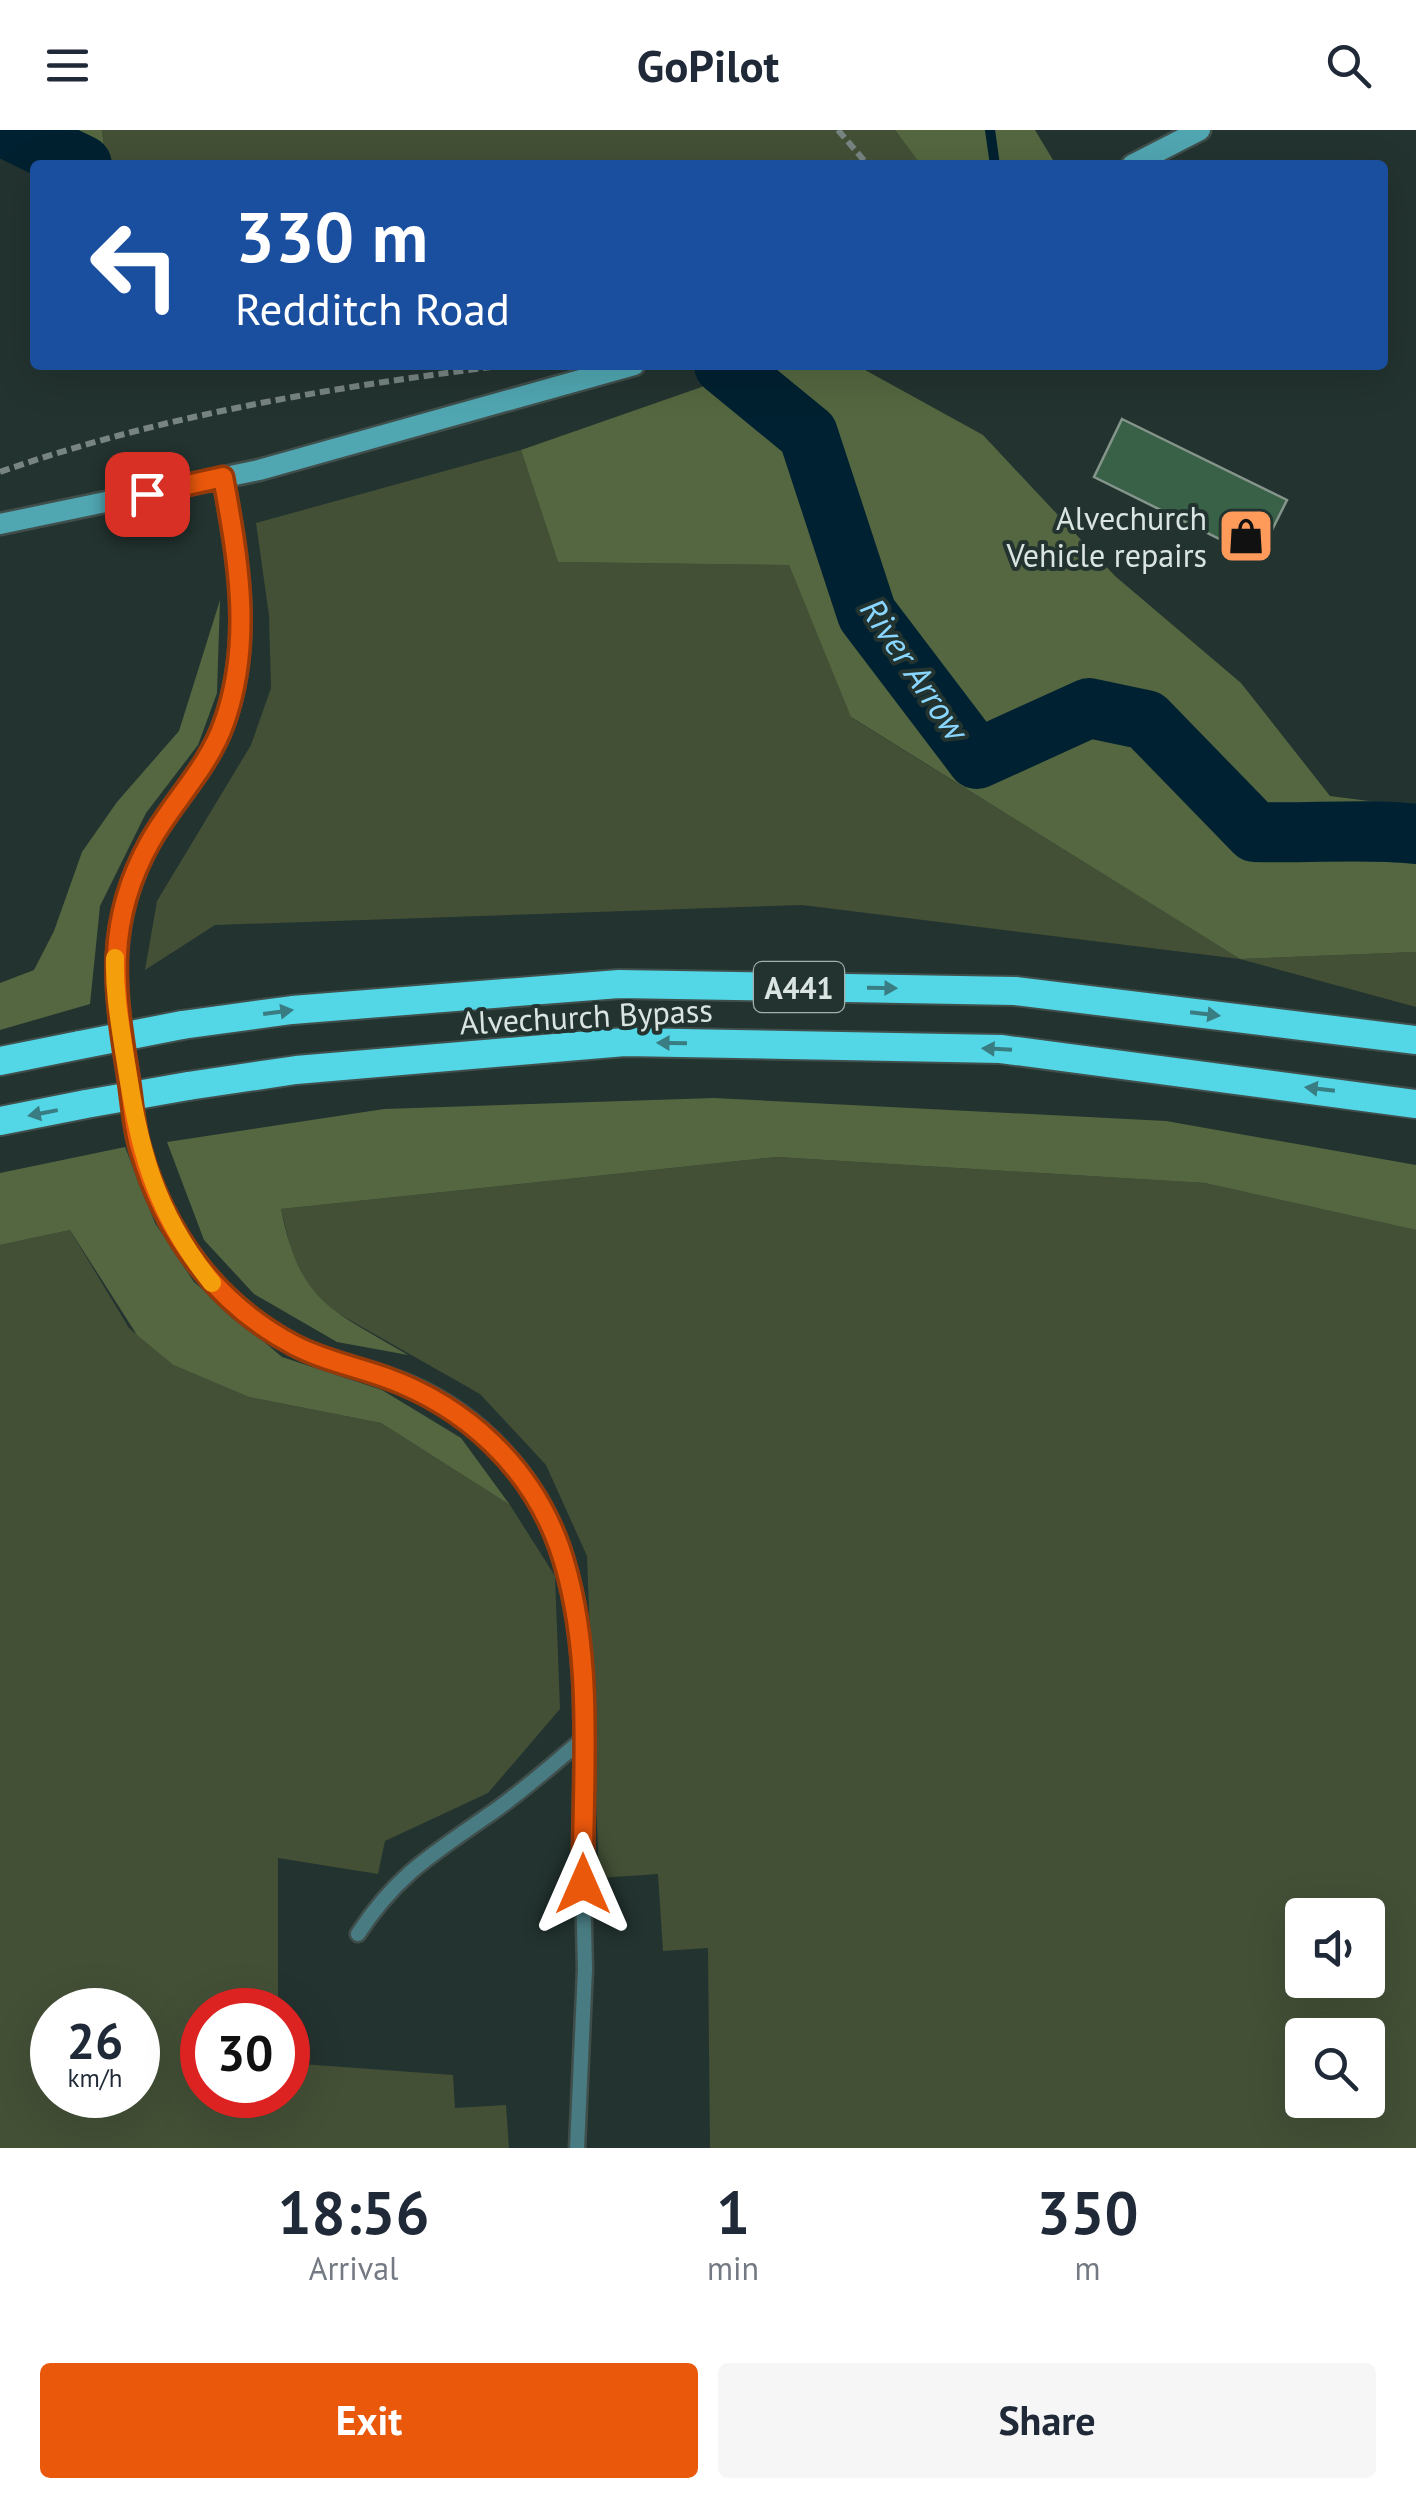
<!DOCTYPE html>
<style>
body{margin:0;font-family:"PT Sans",sans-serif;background:#f6f6f7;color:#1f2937;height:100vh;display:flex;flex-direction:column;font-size:38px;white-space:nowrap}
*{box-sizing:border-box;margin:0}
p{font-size:32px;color:#747a83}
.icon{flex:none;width:55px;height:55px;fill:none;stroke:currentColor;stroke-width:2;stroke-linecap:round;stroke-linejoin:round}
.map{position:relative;height:2018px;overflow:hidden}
.drawer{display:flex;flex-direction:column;background:#fff;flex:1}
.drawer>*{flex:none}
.top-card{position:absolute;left:30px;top:30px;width:1358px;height:210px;border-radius:10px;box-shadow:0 10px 40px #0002;background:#1a4fa0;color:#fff;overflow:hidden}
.tools{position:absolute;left:1285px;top:1768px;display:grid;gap:20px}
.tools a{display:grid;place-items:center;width:100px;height:100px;border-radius:10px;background:#fff;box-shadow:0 10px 40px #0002;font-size:50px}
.speed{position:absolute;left:30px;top:1858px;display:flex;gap:20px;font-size:50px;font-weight:700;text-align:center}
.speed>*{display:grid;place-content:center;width:130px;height:130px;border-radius:50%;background:#fff;box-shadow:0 10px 40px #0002;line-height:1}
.speed small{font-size:25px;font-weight:400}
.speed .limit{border:15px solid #d22;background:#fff;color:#111}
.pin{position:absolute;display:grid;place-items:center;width:85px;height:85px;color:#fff;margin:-42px;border-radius:20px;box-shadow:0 5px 15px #0006}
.me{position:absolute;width:110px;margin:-55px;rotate:0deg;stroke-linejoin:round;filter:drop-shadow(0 0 8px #0008)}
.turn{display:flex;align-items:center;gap:35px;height:210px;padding:0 40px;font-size:45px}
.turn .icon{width:130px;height:130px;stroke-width:2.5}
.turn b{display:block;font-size:70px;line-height:85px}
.eta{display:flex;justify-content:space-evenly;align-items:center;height:170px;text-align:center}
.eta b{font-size:60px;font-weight:700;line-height:70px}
.action{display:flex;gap:20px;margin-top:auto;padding:20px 40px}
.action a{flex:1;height:115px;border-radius:10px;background:#ea580c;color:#fff;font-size:40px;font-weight:700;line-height:115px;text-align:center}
.action a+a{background:#f6f6f7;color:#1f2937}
header{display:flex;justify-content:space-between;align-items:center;height:130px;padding:0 40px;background:#fff;font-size:45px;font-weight:700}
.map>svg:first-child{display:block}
.green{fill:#435036;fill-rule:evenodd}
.forest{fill:#546740}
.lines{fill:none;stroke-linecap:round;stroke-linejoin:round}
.stream{stroke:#002131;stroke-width:10}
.river{stroke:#002131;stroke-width:60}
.building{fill:#386147;stroke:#86958b;stroke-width:2.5}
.service-casing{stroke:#404f4c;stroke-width:19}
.minor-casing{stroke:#404f4c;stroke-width:25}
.secondary-casing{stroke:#404f4c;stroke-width:25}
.trunk-casing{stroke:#404f4c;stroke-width:32}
.path{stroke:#778481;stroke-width:6;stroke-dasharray:10 5;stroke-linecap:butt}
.service{stroke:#497c82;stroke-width:14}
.minor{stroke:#497c82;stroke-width:20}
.secondary{stroke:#50a6b1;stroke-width:20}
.trunk{stroke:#53d6e6;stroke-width:28}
.trunk-bridge-casing{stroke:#404f4c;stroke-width:32;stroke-linecap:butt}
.trunk-bridge{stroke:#53d6e6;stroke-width:28}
.oneway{fill:#397c82}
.route-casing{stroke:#983908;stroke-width:25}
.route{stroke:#ea580c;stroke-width:18}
.slow{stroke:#f59e0b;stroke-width:18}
.labels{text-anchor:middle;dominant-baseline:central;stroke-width:8;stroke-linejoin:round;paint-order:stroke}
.shield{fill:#233330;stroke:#a3b0ad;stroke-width:2.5}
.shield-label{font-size:30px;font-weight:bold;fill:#dae5e2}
.poi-label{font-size:32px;fill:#dae5e2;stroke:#233330;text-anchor:end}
.street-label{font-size:32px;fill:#dae5e2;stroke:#233330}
.water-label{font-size:35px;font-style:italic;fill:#89d6fe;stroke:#233330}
</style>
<header><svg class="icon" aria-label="menu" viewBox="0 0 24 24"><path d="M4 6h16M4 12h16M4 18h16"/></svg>GoPilot<svg class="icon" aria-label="search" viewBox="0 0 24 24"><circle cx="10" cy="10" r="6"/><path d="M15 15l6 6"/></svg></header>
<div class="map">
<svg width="1416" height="2018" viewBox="0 0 1416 2018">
<rect width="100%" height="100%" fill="#233330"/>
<path class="green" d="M 102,0 L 895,0 L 921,35 L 106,35 Z
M 521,320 L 558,432 L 789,435 L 852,588 L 1240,829 L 1416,822 L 1416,877 L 1240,829 L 802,775 L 215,795 L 145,840 L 157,771 L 251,615 L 271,558 L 269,485 L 256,393 Z
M 777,1027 L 1205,1053 L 1416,1100 L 1416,2018 L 710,2018 L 708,1818 L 663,1821 L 658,1744 L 599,1748 L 587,1426 L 546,1335 L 480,1264 L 325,1176 L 296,1140 L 281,1079 ZM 1302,1785 L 1368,1785 L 1368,1850 L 1302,1850 ZM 1302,1905 L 1368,1905 L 1368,1970 L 1302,1970 Z
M 70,1100 L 129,1198 L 173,1235 L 249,1267 L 381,1293 L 510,1375 L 555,1446 L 560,1579 L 488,1663 L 385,1711 L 378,1744 L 278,1728 L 278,1880 L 202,1880 L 202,1965 L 288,1965 L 288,1933 L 453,1945 L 455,1978 L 506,1975 L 509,2018 L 0,2018 L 0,1115 ZM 52,1880 L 138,1880 L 138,1965 L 52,1965 Z"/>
<path class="forest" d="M 10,0 L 102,0 L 106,35 L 82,35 Z
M 895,0 L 1035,0 L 1056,35 L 921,35 Z
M 765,235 L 856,235 L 983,305 L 1115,446 L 1241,553 L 1330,666 L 1416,677 L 1416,822 L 1240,829 L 851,587 L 789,435 L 558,432 L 521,320 Z
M 220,470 L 217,563 L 198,615 L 146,683 L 100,776 L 90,874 L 0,900 L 0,853 L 34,840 L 54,801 L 82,722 L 117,672 L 179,601 Z
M 714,968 L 1166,991 L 1416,1035 L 1416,1100 L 1205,1053 L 777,1027 L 281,1079 C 300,1174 331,1179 408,1225 L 337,1212 L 254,1164 L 204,1110 L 167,1012 L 384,979 Z
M 125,1017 L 155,1093 L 194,1152 L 282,1227 L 382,1260 L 461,1308 L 510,1375 L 381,1293 L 249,1267 L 173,1235 L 137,1205 L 70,1100 L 0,1115 L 0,1043 Z"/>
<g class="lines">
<path class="stream" d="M 990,0 L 995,35"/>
<path class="river" d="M 10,0 L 82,35
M 724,235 L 808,304 L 867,484 L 977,629 L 1089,578 L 1146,590 L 1255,702 C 1309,704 1363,698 1416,704"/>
</g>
<path class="building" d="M 1122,289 L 1287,370 L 1258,428 L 1094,347 Z"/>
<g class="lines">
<g class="service-casing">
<path id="service" d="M 358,1804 C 396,1745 434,1723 490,1684 C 522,1662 552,1635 582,1610
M 577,2018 L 585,1839 L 583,1754"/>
</g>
<g class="minor-casing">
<path id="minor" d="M 223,347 C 238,428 253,512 224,593 C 208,638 173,671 150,712 C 105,793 114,858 128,945 C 132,969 133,995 140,1019 C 164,1103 216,1174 294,1215 C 330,1234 373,1240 411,1257 C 479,1287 534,1346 559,1416 C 596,1522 582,1644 583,1754"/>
</g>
<g class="secondary-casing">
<path id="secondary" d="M 1132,35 L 1200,0
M 0,394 L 259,340 L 634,235"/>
</g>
<g class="trunk-casing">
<path id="trunk" d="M 182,895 L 292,880 L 619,854 L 1015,861 L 1416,910
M 0,931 L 80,915
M 188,956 L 296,940 L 625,912 L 1001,919 L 1416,974
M 0,991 L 86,974"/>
</g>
<path class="path" d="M 838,0 L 868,35
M 0,342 C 165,284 335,257 507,235"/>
<use href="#service" class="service"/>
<use href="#minor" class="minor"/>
<use href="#secondary" class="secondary"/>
<use href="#trunk" class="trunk"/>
<g class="trunk-bridge-casing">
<path id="trunk-bridge" d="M 80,915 L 182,895
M 86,974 L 188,956"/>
</g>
<use href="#trunk-bridge" class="trunk-bridge"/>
</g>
<defs><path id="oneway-solid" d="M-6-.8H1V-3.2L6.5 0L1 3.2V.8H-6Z" transform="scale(2.5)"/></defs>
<g class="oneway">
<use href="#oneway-solid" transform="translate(882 858) rotate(1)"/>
<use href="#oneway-solid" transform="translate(278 882) rotate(-8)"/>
<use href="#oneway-solid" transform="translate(1205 884) rotate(7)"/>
<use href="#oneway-solid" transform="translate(672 913) rotate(-179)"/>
<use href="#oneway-solid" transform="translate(997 919) rotate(-177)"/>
<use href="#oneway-solid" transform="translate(1320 959) rotate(-173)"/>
<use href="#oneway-solid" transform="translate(43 983) rotate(169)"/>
</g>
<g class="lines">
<g class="route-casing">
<path id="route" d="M 147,364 L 223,347 C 238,428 253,512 224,593 C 208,638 173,671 150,712 C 105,792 114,858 128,945 C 132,969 133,995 140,1018 C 164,1103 216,1174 294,1215 C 322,1230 357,1237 387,1248 C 466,1277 530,1336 559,1416 C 596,1522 582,1644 583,1754"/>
</g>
<use href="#route" class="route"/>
<path class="slow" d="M 115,828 C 114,862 120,894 125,927 C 139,1017 153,1080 212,1153"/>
</g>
<defs>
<g id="shop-square" transform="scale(2.875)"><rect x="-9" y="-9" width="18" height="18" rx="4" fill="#ff9b5a" stroke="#233330"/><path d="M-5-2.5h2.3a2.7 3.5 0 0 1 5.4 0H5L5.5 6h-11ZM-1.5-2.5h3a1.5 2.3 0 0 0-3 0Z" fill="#111"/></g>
</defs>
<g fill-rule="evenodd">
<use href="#shop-square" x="1246" y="406"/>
</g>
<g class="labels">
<rect class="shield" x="754" y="832" width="90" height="50" rx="8"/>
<g class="shield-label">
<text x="799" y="857">A441</text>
</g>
<g class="poi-label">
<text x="1207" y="388">Alvechurch<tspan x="1207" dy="37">Vehicle repairs</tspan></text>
</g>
<g class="street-label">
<text transform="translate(586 886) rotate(-3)">Alvechurch Bypass</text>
</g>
<g class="water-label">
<text transform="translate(915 539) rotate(56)">River Arrow</text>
</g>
</g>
</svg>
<div class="tools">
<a><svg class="icon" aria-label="sound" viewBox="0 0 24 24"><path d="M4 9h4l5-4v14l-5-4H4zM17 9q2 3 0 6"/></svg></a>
<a><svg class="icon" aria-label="search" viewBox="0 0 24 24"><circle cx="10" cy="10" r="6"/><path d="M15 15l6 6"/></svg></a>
</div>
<div class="speed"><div>26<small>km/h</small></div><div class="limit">30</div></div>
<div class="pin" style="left:147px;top:364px;background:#d93025"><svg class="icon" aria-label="arrive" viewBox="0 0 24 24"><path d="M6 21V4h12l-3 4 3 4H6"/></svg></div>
<svg class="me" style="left:583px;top:1754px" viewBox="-20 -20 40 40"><path d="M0-17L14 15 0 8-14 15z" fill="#ea580c" stroke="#fff" stroke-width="4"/></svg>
<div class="top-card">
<div class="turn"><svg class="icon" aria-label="left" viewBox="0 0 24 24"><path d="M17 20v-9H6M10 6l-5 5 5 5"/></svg><div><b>330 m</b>Redditch Road</div></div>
</div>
</div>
<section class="drawer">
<div class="eta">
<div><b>18:56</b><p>Arrival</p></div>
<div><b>1</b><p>min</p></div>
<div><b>350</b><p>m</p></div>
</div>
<div class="action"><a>Exit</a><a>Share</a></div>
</section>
